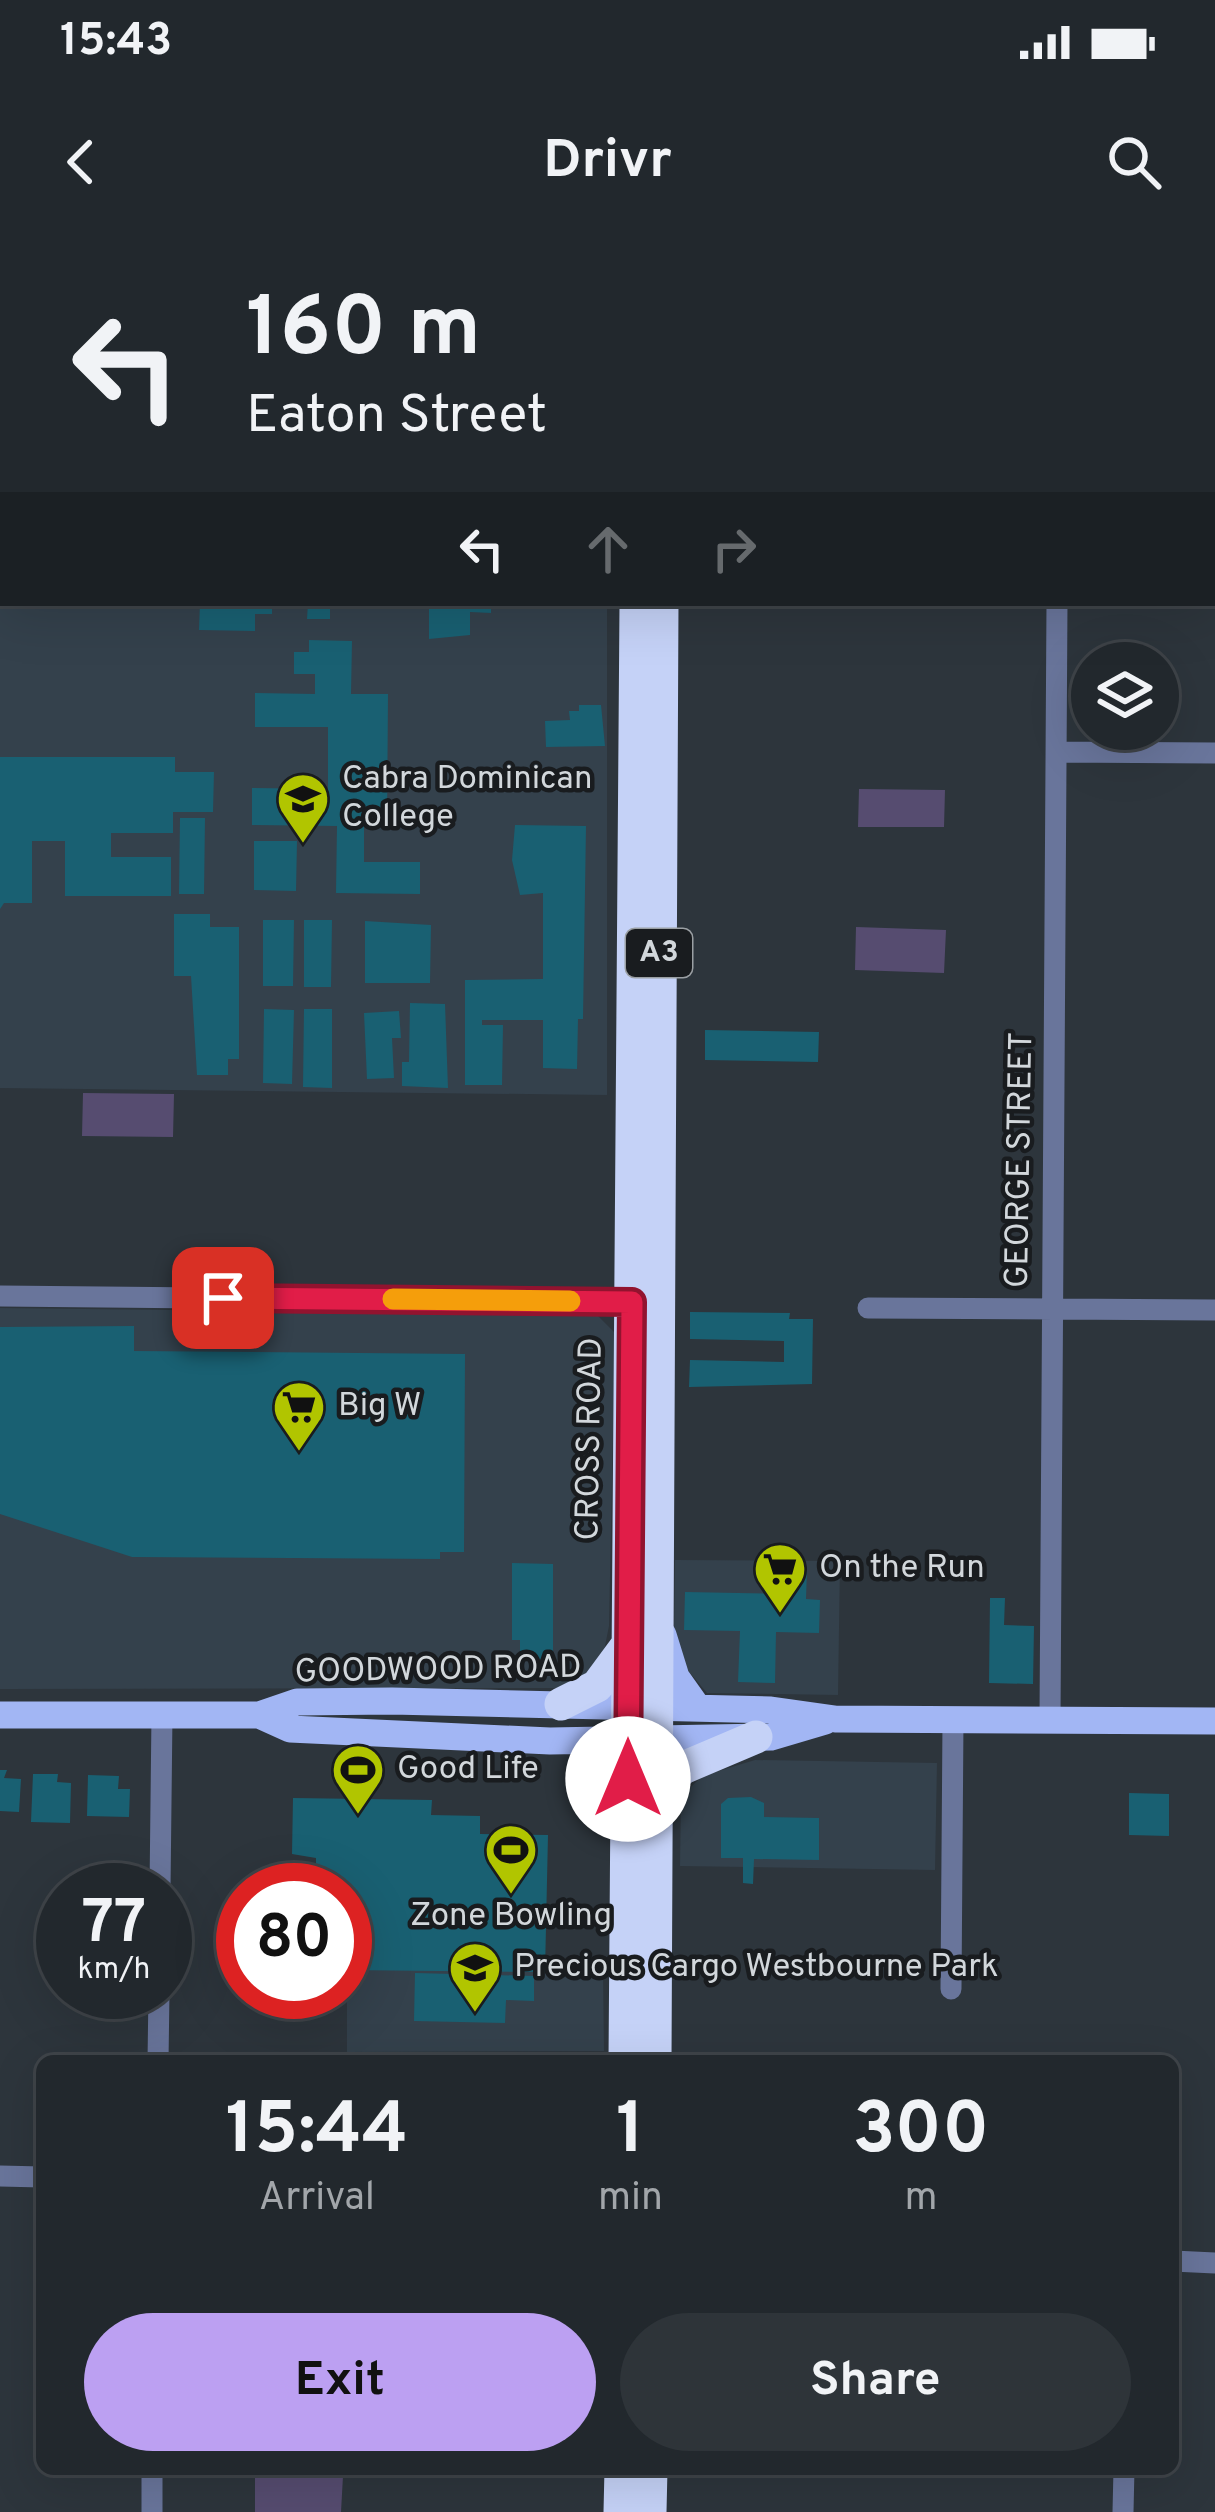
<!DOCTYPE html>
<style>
body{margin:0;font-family:Overpass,sans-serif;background:#2e3439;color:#f1f3f6;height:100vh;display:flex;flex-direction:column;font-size:45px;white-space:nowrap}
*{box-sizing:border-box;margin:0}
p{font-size:39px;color:#a2a6aa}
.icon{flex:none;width:66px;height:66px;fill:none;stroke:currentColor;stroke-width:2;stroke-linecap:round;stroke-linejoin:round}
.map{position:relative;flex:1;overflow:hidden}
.panel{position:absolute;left:36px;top:1815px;width:1143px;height:420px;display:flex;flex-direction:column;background:#22282d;border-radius:18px;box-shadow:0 12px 48px #0002,0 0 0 3px #3f4449}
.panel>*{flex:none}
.top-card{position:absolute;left:0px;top:0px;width:1215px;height:366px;box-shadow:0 12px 48px #0002,0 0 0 3px #3f4449;background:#22282d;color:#f1f3f6;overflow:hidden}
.tools{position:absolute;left:1071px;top:402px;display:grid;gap:24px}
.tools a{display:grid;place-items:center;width:108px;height:108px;border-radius:50%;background:#22282d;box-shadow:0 12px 48px #0002,0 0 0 3px #3f4449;font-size:60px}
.speed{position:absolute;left:36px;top:1623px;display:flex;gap:24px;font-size:60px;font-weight:700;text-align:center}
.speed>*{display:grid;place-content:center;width:156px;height:156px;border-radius:50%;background:#22282d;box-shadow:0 12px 48px #0002,0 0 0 3px #3f4449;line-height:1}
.speed small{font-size:30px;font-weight:400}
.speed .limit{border:18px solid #d22;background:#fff;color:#111}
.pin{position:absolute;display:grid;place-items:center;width:102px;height:102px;color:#fff;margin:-51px;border-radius:24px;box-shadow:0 6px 18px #0006}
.me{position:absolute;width:132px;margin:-66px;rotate:0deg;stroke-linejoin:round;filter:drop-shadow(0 0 9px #0008)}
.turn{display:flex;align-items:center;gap:42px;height:252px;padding:0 48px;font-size:54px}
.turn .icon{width:156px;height:156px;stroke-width:2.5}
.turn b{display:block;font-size:84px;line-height:102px}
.lanes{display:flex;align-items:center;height:114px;padding:0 48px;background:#0003;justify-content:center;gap:60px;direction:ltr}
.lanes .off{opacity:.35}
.eta{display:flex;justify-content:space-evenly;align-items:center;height:204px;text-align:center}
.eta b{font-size:72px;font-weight:700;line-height:84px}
.primary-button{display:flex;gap:24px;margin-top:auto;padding:24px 48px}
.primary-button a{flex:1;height:138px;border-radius:72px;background:#bca0f2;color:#111;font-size:48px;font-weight:700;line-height:138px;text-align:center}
.primary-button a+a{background:#2e3439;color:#f1f3f6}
.status{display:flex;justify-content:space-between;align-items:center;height:84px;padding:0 60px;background:#22282d;direction:ltr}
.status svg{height:33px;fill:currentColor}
header{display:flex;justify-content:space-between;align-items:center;height:156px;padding:0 48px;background:#22282d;font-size:54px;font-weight:700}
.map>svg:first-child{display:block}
.built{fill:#34414c}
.green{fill:#564c70}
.building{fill:#196072}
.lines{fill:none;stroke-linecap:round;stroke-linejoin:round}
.minor{stroke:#69759b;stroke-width:21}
.major{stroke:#a2b6f4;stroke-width:27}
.highway{stroke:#c5d2f7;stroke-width:33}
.route-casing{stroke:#92132f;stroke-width:30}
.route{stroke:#e11d48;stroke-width:21}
.slow{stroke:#f59e0b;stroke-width:21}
.labels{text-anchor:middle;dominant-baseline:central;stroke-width:9;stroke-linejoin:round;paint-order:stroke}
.shield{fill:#191c1f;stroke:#9a9fa3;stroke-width:3}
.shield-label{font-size:30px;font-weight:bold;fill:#d2d7db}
.poi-label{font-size:33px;fill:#d2d7db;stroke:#191c1f;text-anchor:start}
.street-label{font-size:33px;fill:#d2d7db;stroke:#191c1f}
</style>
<div class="status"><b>15:43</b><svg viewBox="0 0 49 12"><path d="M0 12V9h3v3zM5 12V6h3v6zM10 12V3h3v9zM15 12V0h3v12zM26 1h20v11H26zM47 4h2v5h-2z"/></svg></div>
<header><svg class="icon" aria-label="back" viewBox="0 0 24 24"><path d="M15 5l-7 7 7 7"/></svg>Drivr<svg class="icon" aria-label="search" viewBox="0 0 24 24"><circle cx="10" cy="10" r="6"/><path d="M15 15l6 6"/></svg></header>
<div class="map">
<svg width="1215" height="2272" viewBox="0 0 1215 2272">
<rect width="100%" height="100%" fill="#2d353c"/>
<path class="built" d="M 0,228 L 3,363 L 607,363 L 607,855 L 0,848 Z
M 0,1068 L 597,1075 L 615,1093 L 609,1386 L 603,1416 L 588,1438 L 562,1448 L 0,1449 Z
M 675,1320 L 840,1321 L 838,1455 L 707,1453 L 685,1427 L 674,1391 Z
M 755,1520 L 937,1523 L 935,1630 L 680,1626 L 681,1557 L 702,1536 Z
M 603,1729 L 604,1811 L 347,1812 L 347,1730 Z"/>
<path class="green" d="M 859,549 L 945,550 L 944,587 L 858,587 Z
M 856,687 L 946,690 L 944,733 L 855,730 Z
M 83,853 L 174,854 L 173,897 L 82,896 Z
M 255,2234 L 343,2236 L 341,2272 L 255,2272 Z"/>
<path class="building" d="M 200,363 L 272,363 L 272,374 L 255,374 L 255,391 L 199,390 Z
M 308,363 L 330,363 L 330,379 L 307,379 Z
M 429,363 L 491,363 L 491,373 L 470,372 L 470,395 L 429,399 Z
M 309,400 L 352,401 L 351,454 L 388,454 L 387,587 L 364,587 L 364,622 L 420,622 L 420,654 L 336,653 L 337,586 L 252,585 L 252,548 L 328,549 L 328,487 L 255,487 L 255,453 L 315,454 L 315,434 L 294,434 L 294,412 L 309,412 Z
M 579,465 L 601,465 L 605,506 L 546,507 L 545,481 L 570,480 L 569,471 L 579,471 Z
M 0,517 L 175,517 L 175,532 L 214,532 L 213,572 L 173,572 L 173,593 L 111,593 L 111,617 L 171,617 L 171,656 L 65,656 L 65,601 L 32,601 L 32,663 L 4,663 L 0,669 Z
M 180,578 L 205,578 L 204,654 L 179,654 Z
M 515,585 L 586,586 L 583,779 L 578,779 L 577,829 L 543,828 L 543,780 L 482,780 L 482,785 L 503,785 L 502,845 L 465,845 L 465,740 L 543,739 L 543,653 L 520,655 L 512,620 Z
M 254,601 L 297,601 L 296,651 L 254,650 Z
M 174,674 L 210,674 L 210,687 L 239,687 L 239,819 L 228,819 L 228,835 L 197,835 L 191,736 L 174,736 Z
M 263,680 L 294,680 L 293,746 L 263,746 Z
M 304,680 L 332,680 L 331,747 L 304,747 Z
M 365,681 L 431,685 L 430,743 L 365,743 Z
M 410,763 L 445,764 L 448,848 L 402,846 L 402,822 L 409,822 Z
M 264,769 L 294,770 L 292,844 L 263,843 Z
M 304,769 L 332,769 L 332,848 L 303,847 Z
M 399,771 L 401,798 L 392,798 L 394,838 L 367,839 L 364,773 Z
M 705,790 L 819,792 L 818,822 L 705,820 Z
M 690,1072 L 790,1073 L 789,1079 L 813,1079 L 812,1144 L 689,1147 L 690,1120 L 784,1122 L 784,1101 L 690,1099 Z
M 134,1086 L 134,1111 L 465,1114 L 464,1312 L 440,1312 L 440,1319 L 132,1317 L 0,1274 L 0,1087 Z
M 512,1323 L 553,1324 L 553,1419 L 520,1419 L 520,1400 L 512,1400 Z
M 790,1328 L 807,1329 L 806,1359 L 820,1360 L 819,1393 L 776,1392 L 775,1443 L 738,1442 L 740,1391 L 684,1390 L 685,1352 L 790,1354 Z
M 990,1358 L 1005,1358 L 1004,1385 L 1034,1386 L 1033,1444 L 989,1443 Z
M 0,1530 L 7,1530 L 4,1538 L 21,1539 L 19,1572 L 0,1571 Z
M 33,1534 L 58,1534 L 57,1542 L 71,1543 L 70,1583 L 31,1582 Z
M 88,1535 L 119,1536 L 118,1549 L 130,1549 L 129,1577 L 87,1576 Z
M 1129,1553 L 1169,1554 L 1169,1596 L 1129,1595 Z
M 751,1557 L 764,1563 L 764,1577 L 819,1578 L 819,1620 L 754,1619 L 753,1644 L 743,1643 L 743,1618 L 721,1618 L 721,1564 L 728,1558 Z
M 293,1558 L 432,1560 L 431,1575 L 480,1576 L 480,1594 L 548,1595 L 545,1732 L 345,1730 L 345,1650 L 316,1650 L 316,1618 L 292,1614 Z
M 415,1733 L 534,1736 L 534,1761 L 506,1760 L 505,1783 L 414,1781 Z"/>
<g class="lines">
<path class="minor" d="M 1060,3 L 1060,0
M 1212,305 L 1215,305
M 1057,512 L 1215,513
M 0,1056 L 633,1062
M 868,1068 L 1215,1070
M 1050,1478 L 1057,363
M 160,1650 L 162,1474
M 951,1749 L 953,1480
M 158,1821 L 159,1752
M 0,1936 L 42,1937
M 1173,2021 L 1215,2023
M 152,2272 L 152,2229
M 1123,2272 L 1124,2229"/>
<path class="major" d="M 663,1395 L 676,1437 L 698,1468
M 0,1475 L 259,1475 L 297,1462 L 392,1461 L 771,1470 L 835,1479 L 1215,1481
M 259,1475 L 290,1489 L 550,1501 L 771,1497 L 825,1481
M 581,1501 L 600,1518 L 625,1573"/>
<path class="highway" d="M 637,3 L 637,0
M 665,3 L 665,0
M 561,1464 L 597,1446 L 628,1404
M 655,1554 L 683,1528 L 756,1497
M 625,1821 L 636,363
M 655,1821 L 662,363
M 620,2272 L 621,2229
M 650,2272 L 651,2229"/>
</g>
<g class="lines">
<g class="route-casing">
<path id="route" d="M 223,1058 L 632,1062 L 628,1539"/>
</g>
<use href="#route" class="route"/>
<path class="slow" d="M 393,1059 L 570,1061"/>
</g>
<defs>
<g id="school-pin" transform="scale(2.7)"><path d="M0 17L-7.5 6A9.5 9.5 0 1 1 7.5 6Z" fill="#b1c500" stroke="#191c1f"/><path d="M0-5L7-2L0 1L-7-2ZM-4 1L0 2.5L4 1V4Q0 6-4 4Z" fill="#111"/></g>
<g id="supermarket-pin" transform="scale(2.7)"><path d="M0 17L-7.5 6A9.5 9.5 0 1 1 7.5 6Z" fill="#b1c500" stroke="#191c1f"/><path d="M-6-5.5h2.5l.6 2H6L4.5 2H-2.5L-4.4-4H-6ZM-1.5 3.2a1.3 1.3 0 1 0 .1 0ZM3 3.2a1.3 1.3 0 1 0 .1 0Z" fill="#111"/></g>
<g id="stadium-pin" transform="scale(2.7)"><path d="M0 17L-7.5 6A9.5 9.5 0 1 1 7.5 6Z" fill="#b1c500" stroke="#191c1f"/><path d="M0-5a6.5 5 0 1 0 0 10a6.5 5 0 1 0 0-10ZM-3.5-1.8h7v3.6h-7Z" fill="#111"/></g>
</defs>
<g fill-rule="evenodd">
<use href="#school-pin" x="303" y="559"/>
<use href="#supermarket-pin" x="299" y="1167"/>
<use href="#supermarket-pin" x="780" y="1329"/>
<use href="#stadium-pin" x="358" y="1530"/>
<use href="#stadium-pin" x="511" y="1610"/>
<use href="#school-pin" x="475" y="1728"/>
</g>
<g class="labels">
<rect class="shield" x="626" y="689" width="66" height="48" rx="9"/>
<g class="shield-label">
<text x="659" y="713">A3</text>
</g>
<g class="poi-label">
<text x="342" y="540">Cabra Dominican<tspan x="342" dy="38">College</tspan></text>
<text x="338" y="1167">Big W</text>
<text x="819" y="1329">On the Run</text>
<text x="397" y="1530">Good Life</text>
<text x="511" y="1677" text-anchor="middle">Zone Bowling</text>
<text x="514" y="1728">Precious Cargo Westbourne Park</text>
</g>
<g class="street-label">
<text transform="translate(1021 920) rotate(-89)">GEORGE STREET</text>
<text transform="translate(591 1199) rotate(-89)">CROSS ROAD</text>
<text transform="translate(438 1431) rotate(-1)">GOODWOOD ROAD</text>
</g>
</g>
</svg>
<div class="tools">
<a><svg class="icon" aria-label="layers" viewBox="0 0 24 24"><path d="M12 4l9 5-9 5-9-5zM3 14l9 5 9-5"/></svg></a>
</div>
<div class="speed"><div>77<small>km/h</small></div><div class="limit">80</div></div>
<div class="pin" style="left:223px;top:1058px;background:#d93025"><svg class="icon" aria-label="arrive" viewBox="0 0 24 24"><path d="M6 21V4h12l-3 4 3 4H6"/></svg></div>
<svg class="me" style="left:628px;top:1539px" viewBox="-20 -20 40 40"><circle r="19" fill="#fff"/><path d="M0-13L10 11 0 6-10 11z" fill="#e11d48"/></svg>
<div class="top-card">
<div class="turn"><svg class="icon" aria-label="left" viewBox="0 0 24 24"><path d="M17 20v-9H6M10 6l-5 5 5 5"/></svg><div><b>160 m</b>Eaton Street</div></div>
<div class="lanes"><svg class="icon" aria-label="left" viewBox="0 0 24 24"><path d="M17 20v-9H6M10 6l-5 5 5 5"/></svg><svg class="icon off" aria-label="ahead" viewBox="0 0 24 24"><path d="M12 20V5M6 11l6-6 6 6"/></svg><svg class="icon off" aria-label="right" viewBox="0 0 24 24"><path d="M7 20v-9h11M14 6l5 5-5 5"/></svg></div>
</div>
<section class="panel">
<div class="eta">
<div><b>15:44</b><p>Arrival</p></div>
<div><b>1</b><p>min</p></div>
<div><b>300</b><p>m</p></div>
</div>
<div class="primary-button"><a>Exit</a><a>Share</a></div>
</section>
</div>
